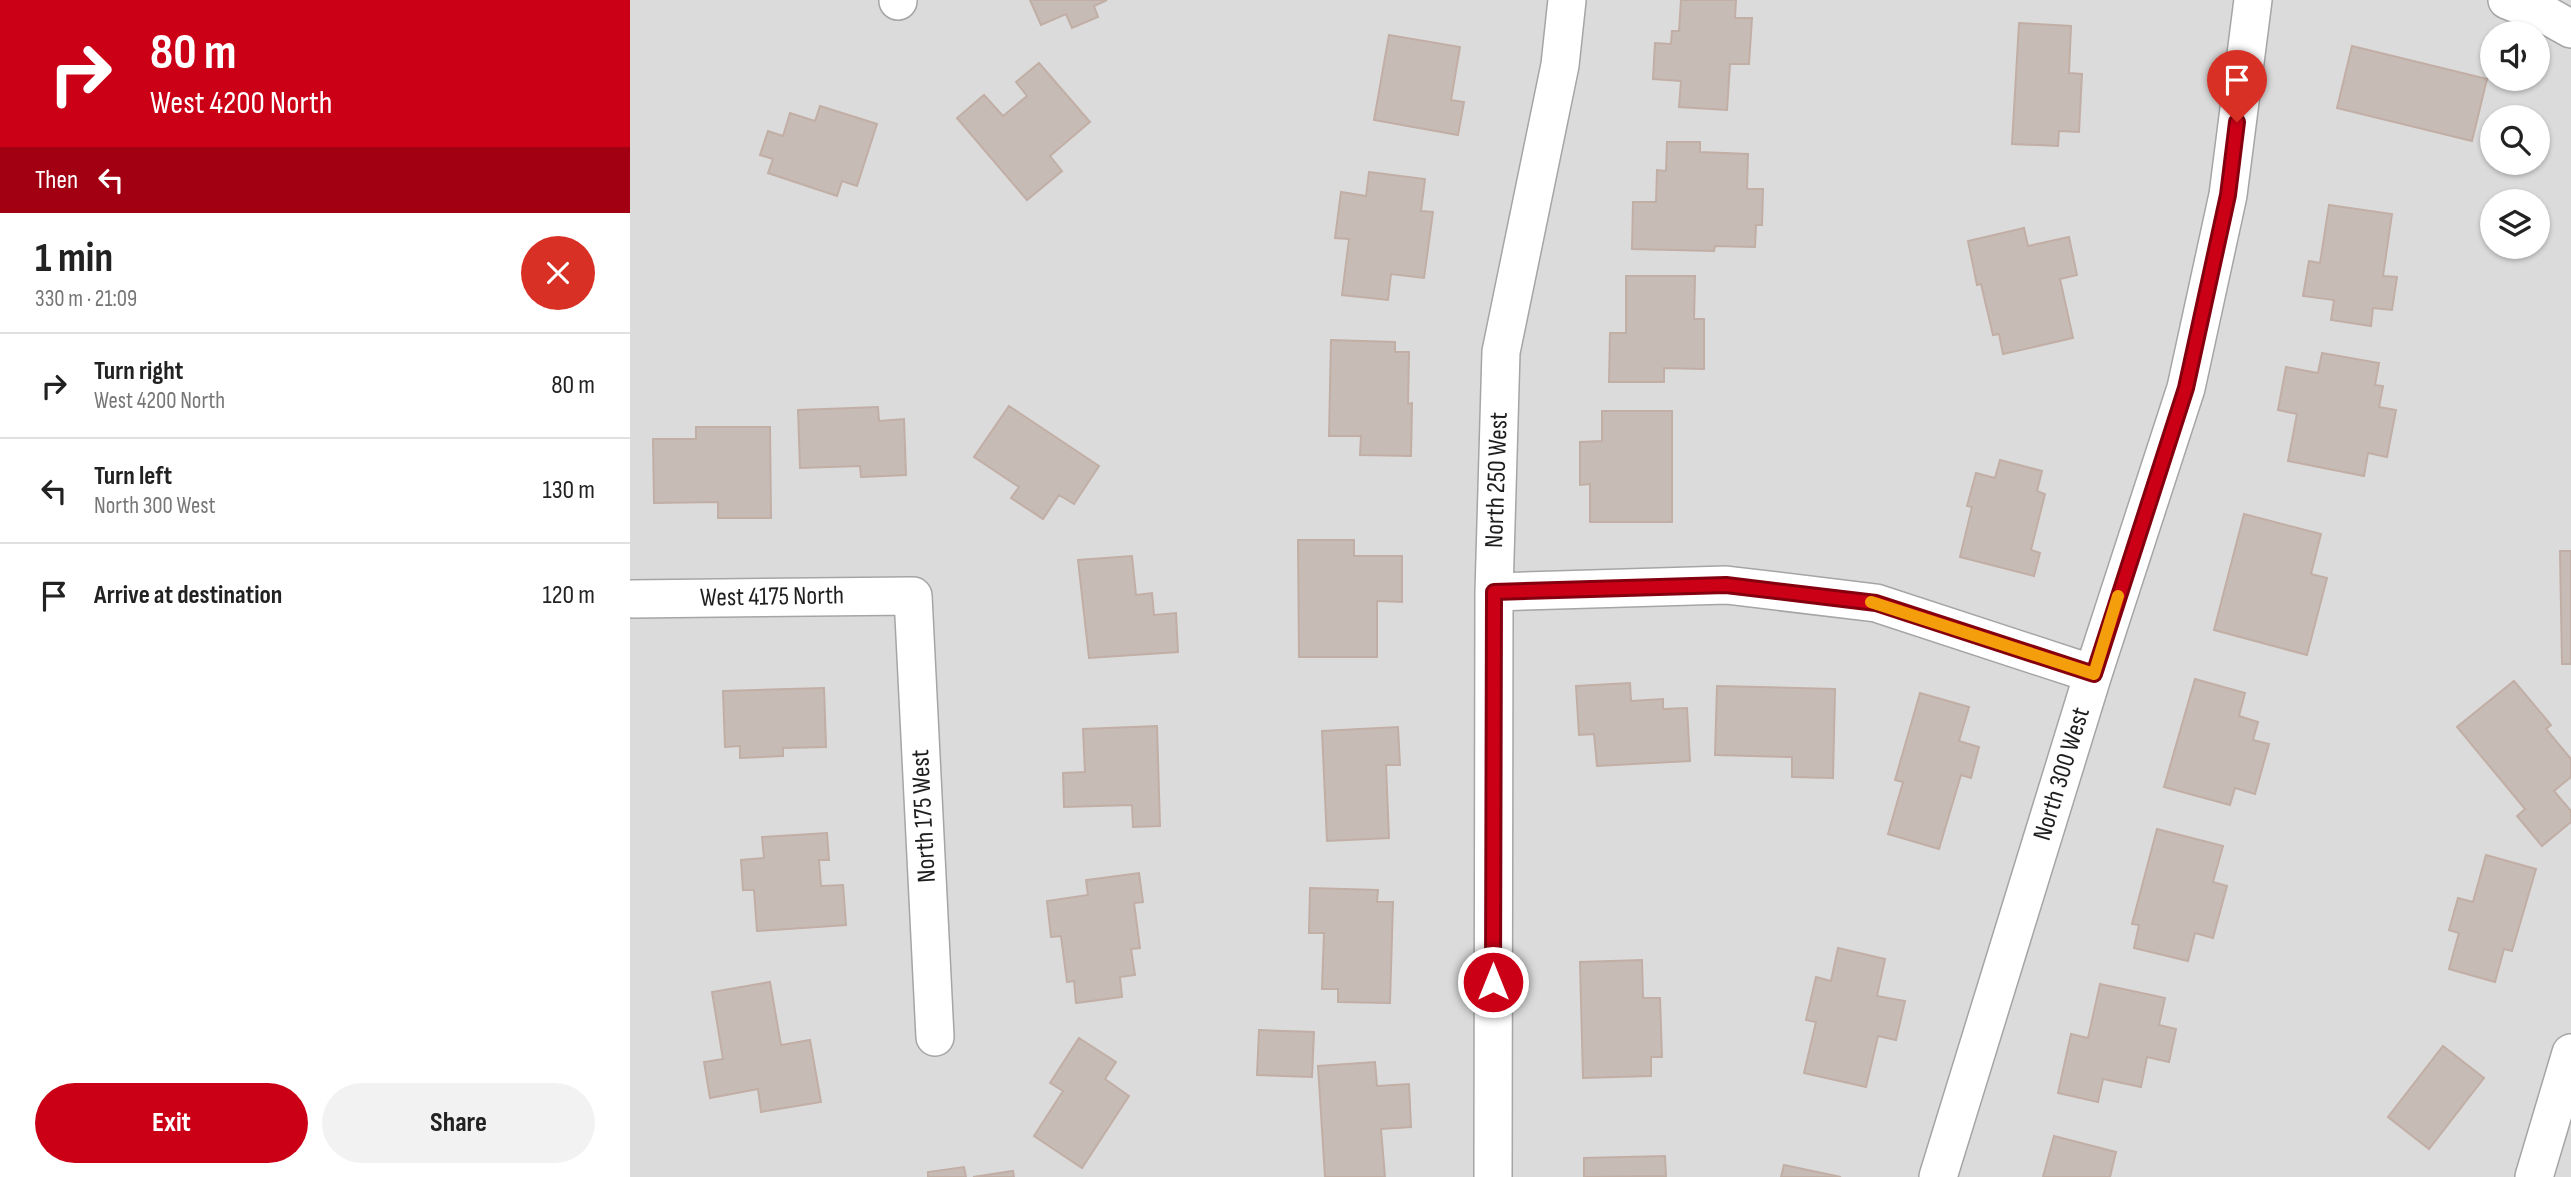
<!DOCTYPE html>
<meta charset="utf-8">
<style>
body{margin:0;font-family:"Sofia Sans Condensed",sans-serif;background:#f2f2f2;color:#222;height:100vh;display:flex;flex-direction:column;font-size:26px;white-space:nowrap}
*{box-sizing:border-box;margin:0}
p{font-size:23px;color:#767676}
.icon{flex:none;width:38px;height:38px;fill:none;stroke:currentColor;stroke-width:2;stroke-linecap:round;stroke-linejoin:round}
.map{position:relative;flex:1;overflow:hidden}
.side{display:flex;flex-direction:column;background:#fff;width:630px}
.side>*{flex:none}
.guide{background:#cb0017;color:#fff;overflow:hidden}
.buttons{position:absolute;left:1850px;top:21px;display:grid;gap:14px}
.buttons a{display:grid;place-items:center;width:70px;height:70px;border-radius:50%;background:#fff;box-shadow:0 2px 5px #0004;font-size:35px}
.pin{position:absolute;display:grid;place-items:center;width:60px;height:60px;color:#fff;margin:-72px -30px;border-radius:50% 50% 50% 0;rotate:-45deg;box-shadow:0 0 7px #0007}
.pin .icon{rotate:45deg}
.me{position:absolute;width:77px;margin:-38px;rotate:0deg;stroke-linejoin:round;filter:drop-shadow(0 0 5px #0008)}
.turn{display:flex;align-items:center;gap:24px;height:147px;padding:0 35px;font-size:32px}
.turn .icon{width:91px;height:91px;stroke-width:2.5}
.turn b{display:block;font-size:49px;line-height:60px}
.then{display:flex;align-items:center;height:66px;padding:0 35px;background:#0003;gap:14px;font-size:26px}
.round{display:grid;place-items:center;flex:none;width:74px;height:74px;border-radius:37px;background:#f2f2f2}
.overview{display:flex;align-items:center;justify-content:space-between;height:119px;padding:0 35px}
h1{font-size:42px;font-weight:700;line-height:52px}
.button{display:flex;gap:14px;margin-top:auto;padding:14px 35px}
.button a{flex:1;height:80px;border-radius:42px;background:#cb0017;color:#fff;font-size:28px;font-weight:700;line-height:80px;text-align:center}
.button a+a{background:#f2f2f2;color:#222}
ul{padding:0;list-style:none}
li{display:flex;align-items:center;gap:21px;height:105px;padding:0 35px;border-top:2px solid #e0e0e0}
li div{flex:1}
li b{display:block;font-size:26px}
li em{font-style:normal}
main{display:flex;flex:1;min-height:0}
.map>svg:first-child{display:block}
.residential{fill:#dcdbdb;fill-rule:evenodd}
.building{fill:#c7bbb6;stroke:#c1aea5;stroke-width:2}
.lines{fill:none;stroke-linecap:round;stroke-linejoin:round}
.minor-casing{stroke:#a5a5a5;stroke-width:40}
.minor{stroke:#fff;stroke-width:37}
.route-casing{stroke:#84000f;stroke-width:18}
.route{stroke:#cb0017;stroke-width:12}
.slow{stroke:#f59e0b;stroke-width:12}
.labels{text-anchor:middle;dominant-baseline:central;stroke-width:6;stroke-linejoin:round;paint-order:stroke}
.street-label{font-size:26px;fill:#1e1e1e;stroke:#fff}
</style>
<main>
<section class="side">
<div class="guide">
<div class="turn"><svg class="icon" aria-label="right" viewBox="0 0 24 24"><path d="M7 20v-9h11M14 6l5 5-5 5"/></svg><div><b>80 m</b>West 4200 North</div></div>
<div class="then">Then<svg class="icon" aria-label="left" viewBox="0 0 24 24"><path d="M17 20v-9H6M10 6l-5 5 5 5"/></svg></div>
</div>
<div class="overview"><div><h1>1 min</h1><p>330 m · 21:09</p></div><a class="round" style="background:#d93025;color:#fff"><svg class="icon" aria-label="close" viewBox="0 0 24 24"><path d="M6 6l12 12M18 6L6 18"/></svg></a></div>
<ul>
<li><svg class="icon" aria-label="right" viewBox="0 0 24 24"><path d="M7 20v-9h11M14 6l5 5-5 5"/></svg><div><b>Turn right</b><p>West 4200 North</p></div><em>80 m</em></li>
<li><svg class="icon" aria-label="left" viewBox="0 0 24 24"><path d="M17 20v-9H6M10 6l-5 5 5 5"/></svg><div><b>Turn left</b><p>North 300 West</p></div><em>130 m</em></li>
<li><svg class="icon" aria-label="arrive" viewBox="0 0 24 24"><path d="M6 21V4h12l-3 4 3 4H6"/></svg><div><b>Arrive at destination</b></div><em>120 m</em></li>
</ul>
<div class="button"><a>Exit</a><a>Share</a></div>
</section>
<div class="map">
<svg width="1941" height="1177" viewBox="0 0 1941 1177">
<rect width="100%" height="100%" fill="#efeae3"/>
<path class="residential" d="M 0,0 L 1941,0 L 1941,1177 L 0,1177 ZM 1862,33 L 1908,33 L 1908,79 L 1862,79 ZM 1862,117 L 1908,117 L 1908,163 L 1862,163 ZM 1862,201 L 1908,201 L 1908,247 L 1862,247 Z"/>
<path class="building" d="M 400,0 L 477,0 L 464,6 L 468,17 L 442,28 L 436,14 L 411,25 Z
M 1051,0 L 1106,0 L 1105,18 L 1122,18 L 1119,64 L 1100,64 L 1097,110 L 1049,107 L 1051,81 L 1023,79 L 1025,43 L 1041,44 L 1042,31 L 1049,31 Z
M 1389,23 L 1441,26 L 1439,73 L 1452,74 L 1449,132 L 1429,131 L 1428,146 L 1382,144 Z
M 759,35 L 830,47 L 821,100 L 834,102 L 828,135 L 744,120 Z
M 1722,46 L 1857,79 L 1842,141 L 1707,108 Z
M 409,63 L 460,122 L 420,156 L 432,171 L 397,200 L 327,118 L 354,95 L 373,116 L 397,96 L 386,82 Z
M 190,106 L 247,124 L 227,186 L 212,181 L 207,196 L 138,173 L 143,159 L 130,155 L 138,131 L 153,136 L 160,113 L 185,121 Z
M 1037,142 L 1070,142 L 1070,152 L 1118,154 L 1117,189 L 1133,189 L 1132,225 L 1126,225 L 1125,247 L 1085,246 L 1084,251 L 1002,249 L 1003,202 L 1026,202 L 1027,170 L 1036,171 Z
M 739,172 L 795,179 L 791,211 L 803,212 L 794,278 L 761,274 L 758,300 L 712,295 L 719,239 L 705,238 L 711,192 L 736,196 Z
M 1699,205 L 1762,214 L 1753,276 L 1767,277 L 1762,310 L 1743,308 L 1741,326 L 1701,320 L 1704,300 L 1673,296 L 1679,261 L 1690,263 Z
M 1394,228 L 1398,246 L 1439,237 L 1447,275 L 1430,279 L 1443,338 L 1373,354 L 1369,334 L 1363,335 L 1351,284 L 1347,285 L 1338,241 Z
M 996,276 L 1065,276 L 1064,319 L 1074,319 L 1074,369 L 1034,368 L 1034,382 L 979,382 L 980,333 L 996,333 Z
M 701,340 L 765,342 L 765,352 L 779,352 L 778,404 L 782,403 L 781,456 L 730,455 L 731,436 L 699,436 Z
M 1692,353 L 1749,363 L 1745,385 L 1753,386 L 1749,407 L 1766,410 L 1757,457 L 1738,453 L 1734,476 L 1658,461 L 1667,414 L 1648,410 L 1656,367 L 1688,373 Z
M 379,406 L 469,466 L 444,504 L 429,495 L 413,519 L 381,498 L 389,487 L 344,457 Z
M 248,407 L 249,421 L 274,419 L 276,475 L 231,477 L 230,466 L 170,468 L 168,410 Z
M 972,411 L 1042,411 L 1042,522 L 960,522 L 960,484 L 950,485 L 950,442 L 972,441 Z
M 66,427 L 140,427 L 141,518 L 88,518 L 88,502 L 24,503 L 23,439 L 66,439 Z
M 1370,460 L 1412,471 L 1407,491 L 1415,494 L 1401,550 L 1410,553 L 1404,576 L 1330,557 L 1342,507 L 1337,506 L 1346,473 L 1365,478 Z
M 1614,514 L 1691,534 L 1681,574 L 1697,578 L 1677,655 L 1584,630 Z
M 668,540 L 724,540 L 724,556 L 772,556 L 772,602 L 747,601 L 747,657 L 669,657 Z
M 1930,551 L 1941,551 L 1941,664 L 1932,664 Z
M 502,556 L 506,595 L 522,593 L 524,615 L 546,613 L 548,652 L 459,658 L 448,560 Z
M 1565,679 L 1615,693 L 1609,716 L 1628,722 L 1623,740 L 1639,744 L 1625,794 L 1605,788 L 1600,805 L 1534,787 Z
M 1884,681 L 1921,725 L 1916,729 L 1941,759 L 1941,777 L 1924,791 L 1941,811 L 1941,822 L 1912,846 L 1887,816 L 1895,809 L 1827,727 Z
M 1000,683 L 1001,701 L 1033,699 L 1033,709 L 1057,708 L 1060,761 L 967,766 L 964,734 L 949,735 L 946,686 Z
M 1087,686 L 1205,689 L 1203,778 L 1162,777 L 1162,757 L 1085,755 Z
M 194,688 L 196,747 L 153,748 L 153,756 L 110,758 L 110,746 L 95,747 L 93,691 Z
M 1290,693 L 1339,707 L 1329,741 L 1349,747 L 1341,778 L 1331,775 L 1309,849 L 1258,834 L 1273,782 L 1265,780 Z
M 527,726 L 530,826 L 503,827 L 502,805 L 434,807 L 433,773 L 455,772 L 453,729 Z
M 768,727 L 770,765 L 756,765 L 759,838 L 697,841 L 692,731 Z
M 1527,829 L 1593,846 L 1583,882 L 1597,886 L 1583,938 L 1565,933 L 1558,961 L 1504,948 L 1509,925 L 1502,924 Z
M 197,833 L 199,860 L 189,860 L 191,886 L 213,885 L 216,925 L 127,931 L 124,890 L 113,890 L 111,860 L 134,858 L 132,837 Z
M 1856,855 L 1906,869 L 1882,951 L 1874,949 L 1865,982 L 1819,969 L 1829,933 L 1819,930 L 1828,898 L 1843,902 Z
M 509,873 L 513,902 L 504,903 L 510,948 L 501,949 L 505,975 L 490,977 L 492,997 L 446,1003 L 444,981 L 437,982 L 431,936 L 421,937 L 417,901 L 458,895 L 456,880 Z
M 680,888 L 748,890 L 747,902 L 763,902 L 760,1003 L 708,1002 L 708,989 L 692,989 L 694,933 L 679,933 Z
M 1208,948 L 1255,959 L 1247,996 L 1275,1001 L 1266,1040 L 1248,1036 L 1236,1087 L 1174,1073 L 1186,1022 L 1176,1020 L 1186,977 L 1201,981 Z
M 1012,960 L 1013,998 L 1030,998 L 1032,1057 L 1021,1057 L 1021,1076 L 953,1078 L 950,962 Z
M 140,982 L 151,1045 L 180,1040 L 191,1102 L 131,1112 L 128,1089 L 80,1098 L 74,1062 L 93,1059 L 82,992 Z
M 1470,984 L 1535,998 L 1529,1025 L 1546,1029 L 1539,1062 L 1517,1057 L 1511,1087 L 1473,1079 L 1468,1102 L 1428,1093 L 1441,1034 L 1458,1038 Z
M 629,1030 L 684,1032 L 682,1077 L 627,1075 Z
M 449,1038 L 486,1062 L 475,1079 L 499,1096 L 452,1168 L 404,1136 L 433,1091 L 420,1083 Z
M 1813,1046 L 1854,1078 L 1799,1149 L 1758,1117 Z
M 745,1062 L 747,1086 L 779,1084 L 781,1127 L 751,1129 L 755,1177 L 695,1177 L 688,1066 Z
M 1424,1136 L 1486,1152 L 1480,1177 L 1413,1177 Z
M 1035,1156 L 1036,1176 L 954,1177 L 954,1158 Z
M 1154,1165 L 1211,1177 L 1151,1177 Z
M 334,1167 L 336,1177 L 298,1177 L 298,1172 Z
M 383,1171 L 384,1177 L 343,1177 Z"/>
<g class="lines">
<g class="minor-casing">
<path id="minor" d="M 1877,0 L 1918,16 L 1941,29
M 268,1 L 268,0
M 864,592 L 1096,585 L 1246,603 L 1463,674
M 0,599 L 283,596 L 305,1037
M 863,1177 L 864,592 L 871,352 L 930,65 L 937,0
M 1308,1177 L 1463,674 L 1556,388 L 1598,195 L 1623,0
M 1904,1177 L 1941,1053"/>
</g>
<use href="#minor" class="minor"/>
</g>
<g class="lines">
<g class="route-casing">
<path id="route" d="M 863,982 L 864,592 L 1096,585 L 1246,603 L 1464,674 L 1556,388 L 1598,195 L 1607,122"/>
</g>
<use href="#route" class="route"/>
<path class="slow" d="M 1241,602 L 1464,674 L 1488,596"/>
</g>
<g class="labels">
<g class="street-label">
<text transform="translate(867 480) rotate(-88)">North 250 West</text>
<text transform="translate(142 597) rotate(-1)">West 4175 North</text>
<text transform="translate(1432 774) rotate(-73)">North 300 West</text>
<text transform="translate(294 816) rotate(-93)">North 175 West</text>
</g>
</g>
</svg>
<div class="buttons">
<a><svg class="icon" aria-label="sound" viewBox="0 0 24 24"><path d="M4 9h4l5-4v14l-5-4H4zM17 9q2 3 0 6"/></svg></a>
<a><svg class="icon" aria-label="search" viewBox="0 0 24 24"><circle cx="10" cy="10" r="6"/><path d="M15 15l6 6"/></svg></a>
<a><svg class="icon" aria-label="layers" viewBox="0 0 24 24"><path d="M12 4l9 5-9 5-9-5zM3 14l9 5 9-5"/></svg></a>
</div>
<div class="pin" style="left:1607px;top:122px;background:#d93025"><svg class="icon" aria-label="arrive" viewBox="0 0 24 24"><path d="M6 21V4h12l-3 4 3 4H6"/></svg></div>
<svg class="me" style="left:863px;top:982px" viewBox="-20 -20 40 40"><circle r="17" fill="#cb0017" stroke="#fff" stroke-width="3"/><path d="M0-11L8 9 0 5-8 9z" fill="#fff"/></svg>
</div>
</main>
